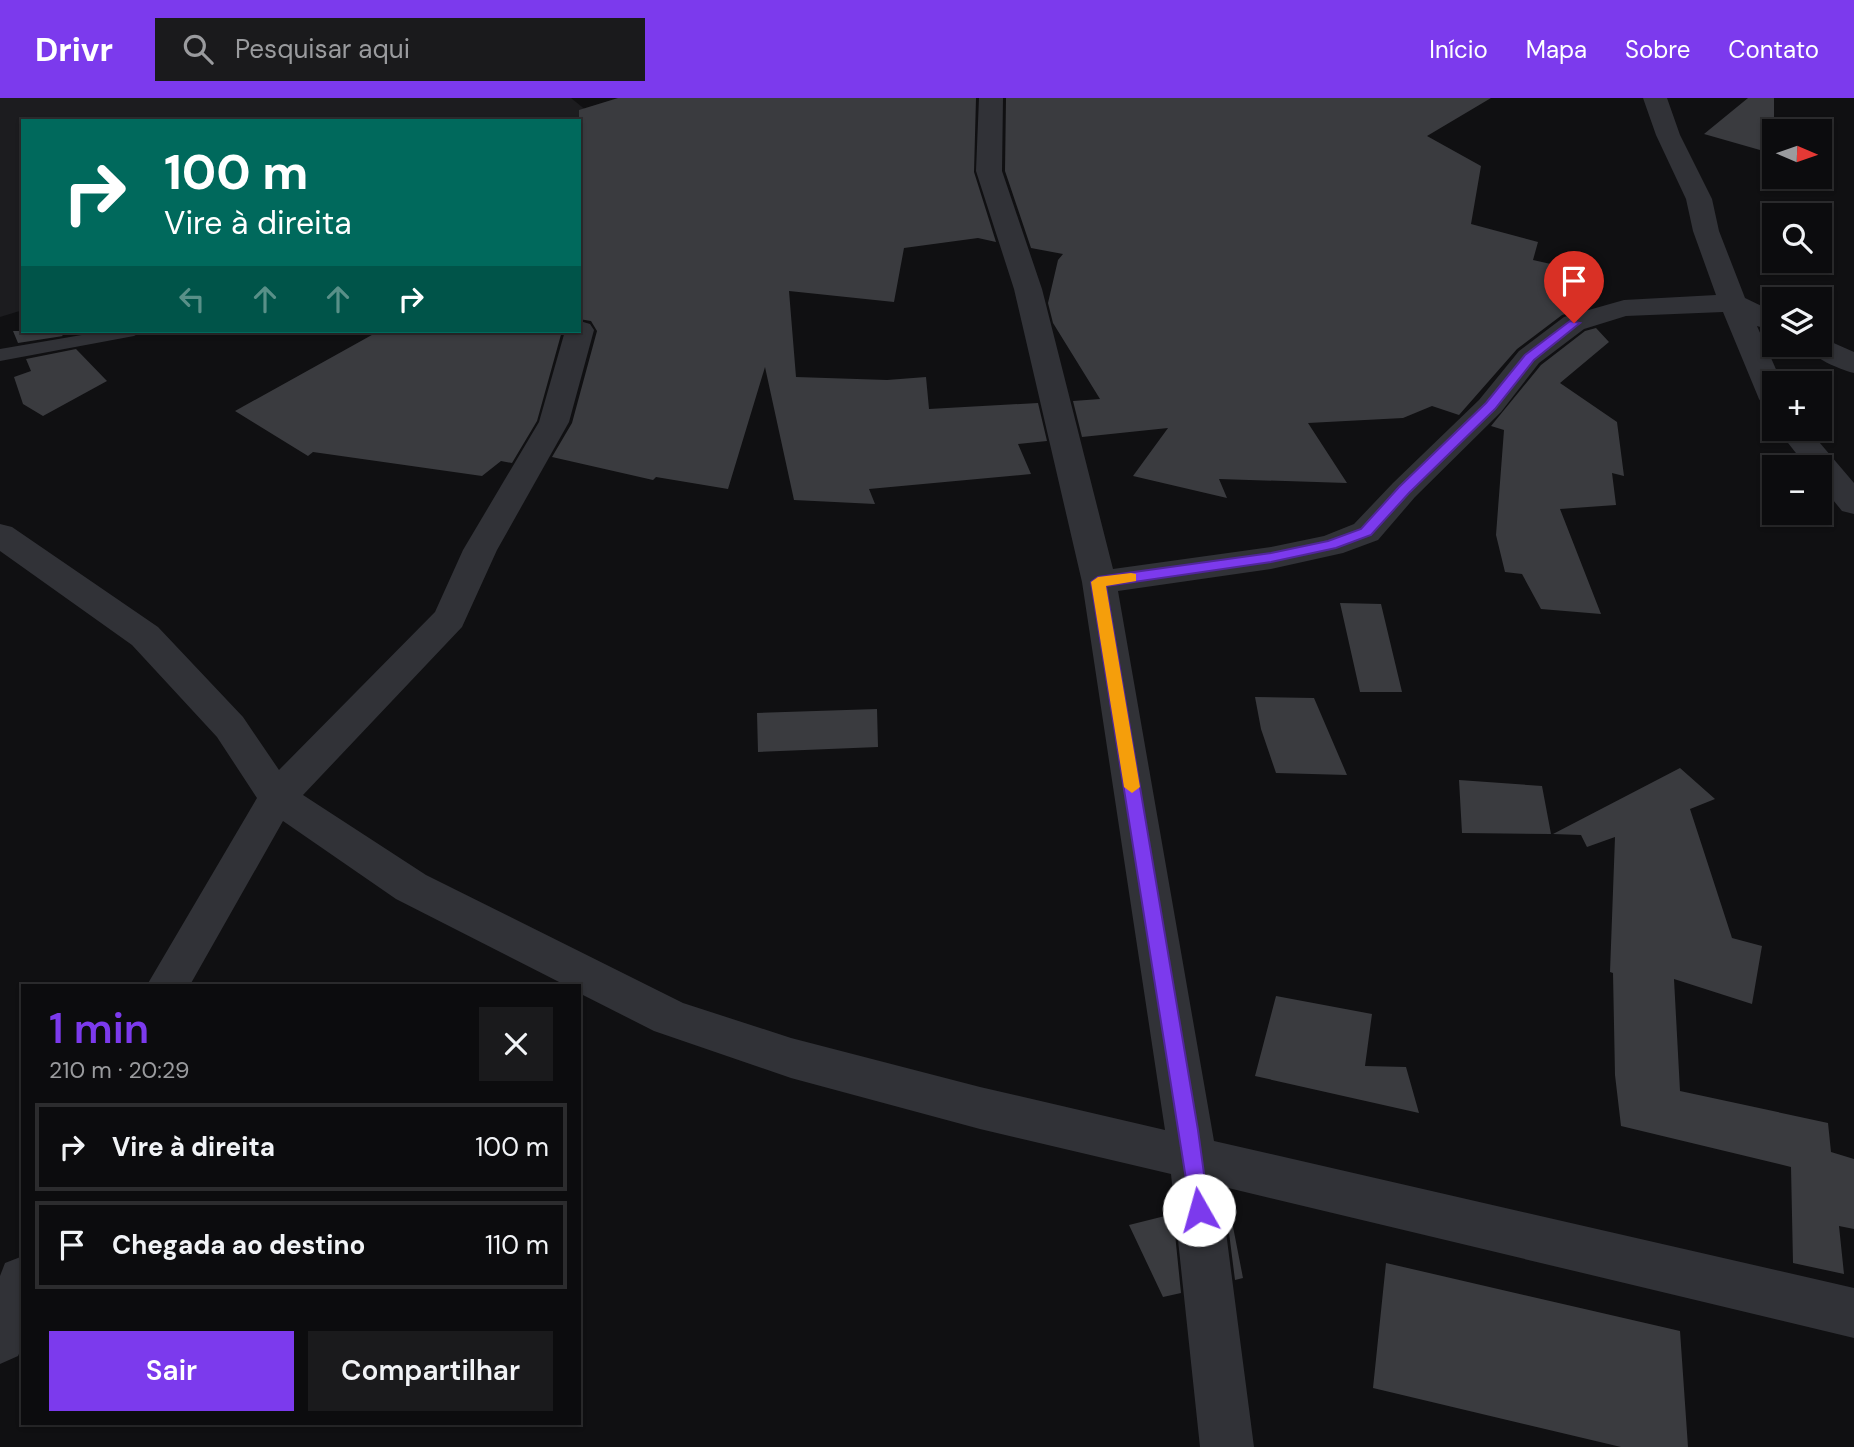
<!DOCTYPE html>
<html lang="pt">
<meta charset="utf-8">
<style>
body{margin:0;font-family:"DM Sans",sans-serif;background:#1a1a1c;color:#f1f3f6;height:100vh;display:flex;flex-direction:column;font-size:26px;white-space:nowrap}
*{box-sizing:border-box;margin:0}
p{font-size:23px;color:#9a9b9e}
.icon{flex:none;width:38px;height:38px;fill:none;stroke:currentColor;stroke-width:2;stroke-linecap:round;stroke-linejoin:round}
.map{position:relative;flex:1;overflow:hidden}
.sheet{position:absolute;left:21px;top:886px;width:560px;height:441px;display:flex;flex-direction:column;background:#0c0c0e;border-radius:0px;box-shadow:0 2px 5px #0004,0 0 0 2px #2c2c2e}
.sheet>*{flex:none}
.hud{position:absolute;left:21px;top:21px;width:560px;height:214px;border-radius:0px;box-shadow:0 2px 5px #0004,0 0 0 2px #2c2c2e;background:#00695c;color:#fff;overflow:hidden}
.needle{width:46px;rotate:92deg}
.buttons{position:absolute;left:1762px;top:21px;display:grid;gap:14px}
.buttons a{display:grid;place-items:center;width:70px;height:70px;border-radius:0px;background:#0c0c0e;box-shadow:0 2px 5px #0004,0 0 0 2px #2c2c2e;font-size:35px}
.pin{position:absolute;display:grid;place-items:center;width:60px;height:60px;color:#fff;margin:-72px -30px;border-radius:50% 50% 50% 0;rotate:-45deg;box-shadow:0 0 7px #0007}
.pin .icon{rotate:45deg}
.me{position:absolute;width:77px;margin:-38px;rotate:353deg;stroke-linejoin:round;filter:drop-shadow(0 0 5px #0008)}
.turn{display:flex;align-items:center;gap:24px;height:147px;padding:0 28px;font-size:32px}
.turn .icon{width:91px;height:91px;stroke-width:2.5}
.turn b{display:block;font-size:49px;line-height:60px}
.lanes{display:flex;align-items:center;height:66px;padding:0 28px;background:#0003;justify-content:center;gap:35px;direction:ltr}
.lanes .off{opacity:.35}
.round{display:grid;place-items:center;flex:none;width:74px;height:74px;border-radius:0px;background:#1a1a1c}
.summary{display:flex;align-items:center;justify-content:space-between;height:119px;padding:0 28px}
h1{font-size:42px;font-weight:600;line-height:52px;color:#7c3aed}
.primary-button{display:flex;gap:14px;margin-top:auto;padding:14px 28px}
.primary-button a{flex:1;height:80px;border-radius:0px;background:#7c3aed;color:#fff;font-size:28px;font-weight:600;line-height:80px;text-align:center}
.primary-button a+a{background:#1a1a1c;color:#f1f3f6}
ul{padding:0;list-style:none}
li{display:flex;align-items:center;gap:21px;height:88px;margin:0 14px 10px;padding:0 14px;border:4px solid #2c2c2e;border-radius:0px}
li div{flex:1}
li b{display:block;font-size:26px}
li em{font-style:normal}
header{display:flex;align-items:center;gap:42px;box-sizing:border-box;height:98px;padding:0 35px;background:#7c3aed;color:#fff}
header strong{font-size:33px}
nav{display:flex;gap:38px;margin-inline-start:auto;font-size:24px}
.search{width:490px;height:63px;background:#1a1a1c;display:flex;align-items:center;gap:18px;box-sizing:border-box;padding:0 24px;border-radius:0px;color:#9a9b9e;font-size:26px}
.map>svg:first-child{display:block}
.built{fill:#1c1c1f}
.building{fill:#3a3b3f}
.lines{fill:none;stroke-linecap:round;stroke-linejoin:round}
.lane{fill:#313237;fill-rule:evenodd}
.street{fill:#313237;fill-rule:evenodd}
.route{fill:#7c3aed;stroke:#51269a;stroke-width:2}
.slow{fill:#f59e0b}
</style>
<header>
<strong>Drivr</strong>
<div class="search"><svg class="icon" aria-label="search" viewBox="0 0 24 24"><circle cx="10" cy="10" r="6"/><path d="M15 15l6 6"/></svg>Pesquisar aqui</div>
<nav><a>Início</a><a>Mapa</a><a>Sobre</a><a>Contato</a></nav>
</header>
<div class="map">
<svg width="1854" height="1349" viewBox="0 0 1854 1349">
<rect width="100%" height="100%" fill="#101012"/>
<path class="built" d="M 0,0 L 571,0 L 608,30 L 579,23 L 23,23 L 23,212 L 0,219 Z"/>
<path class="building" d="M 618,0 L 976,0 L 974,74 L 996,144 L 978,140 L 904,150 L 894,204 L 789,193 L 796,279 L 887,282 L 926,279 L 929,311 L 1038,305 L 1047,343 L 1018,346 L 1031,376 L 869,391 L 875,406 L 794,402 L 765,269 L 728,391 L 656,379 L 653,382 L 552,359 L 572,325 L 597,233 L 591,223 L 579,221 L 579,12 Z
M 1006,0 L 1491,0 L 1427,38 L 1481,68 L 1471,126 L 1538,144 L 1533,162 L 1573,171 L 1578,212 L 1562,217 L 1517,251 L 1459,317 L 1432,308 L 1403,320 L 1308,325 L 1347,385 L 1219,381 L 1227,400 L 1133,378 L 1168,330 L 1082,339 L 1073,303 L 1100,301 L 1053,225 L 1048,205 L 1058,162 L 1063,156 L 1031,150 L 1005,73 Z
M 1748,0 L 1774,0 L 1774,56 L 1704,36 Z
M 1596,230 L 1609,244 L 1560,285 L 1617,324 L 1624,378 L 1612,375 L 1616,407 L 1560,411 L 1601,516 L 1541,511 L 1522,476 L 1505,474 L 1496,437 L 1504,332 L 1491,328 L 1541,267 L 1585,233 Z
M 13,233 L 58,233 L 63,238 L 18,245 Z
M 379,233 L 562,233 L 537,323 L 512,365 L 501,363 L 482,378 L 313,354 L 308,358 L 235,313 Z
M 76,251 L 107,283 L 43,318 L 23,306 L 14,279 L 31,273 L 26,261 Z
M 1340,505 L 1381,506 L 1402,594 L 1360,594 Z
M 1255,599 L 1314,600 L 1347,677 L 1276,675 L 1261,631 Z
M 877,611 L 878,649 L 758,654 L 757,615 Z
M 1680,670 L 1715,701 L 1690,711 L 1732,840 L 1762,848 L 1752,906 L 1674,881 L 1680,993 L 1828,1025 L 1831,1054 L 1854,1061 L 1854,1131 L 1839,1128 L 1844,1176 L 1793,1165 L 1791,1069 L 1621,1028 L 1615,977 L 1613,875 L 1610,874 L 1615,739 L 1587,749 L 1581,737 L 1553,736 Z
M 1459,682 L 1542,688 L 1551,736 L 1462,735 Z
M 1276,898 L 1372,916 L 1365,968 L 1406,969 L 1419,1015 L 1255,978 Z
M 1225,1103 L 1228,1103 L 1243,1180 L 1235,1182 Z
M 1173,1116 L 1181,1195 L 1163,1199 L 1129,1127 Z
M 1386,1165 L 1680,1233 L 1688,1349 L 1621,1349 L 1373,1290 Z"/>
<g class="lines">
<path class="lane" d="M 105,233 L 143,233 L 134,238 L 0,263 L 0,251 Z"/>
<path class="street" d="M 979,0 L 1003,0 L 1002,73 L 1042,191 L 1113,471 L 1271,449 L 1324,438 L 1354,426 L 1393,385 L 1479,302 L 1519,253 L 1564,219 L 1624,202 L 1716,197 L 1693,133 L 1686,101 L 1656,37 L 1643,0 L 1667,0 L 1680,37 L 1712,101 L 1719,133 L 1745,200 L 1774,214 L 1774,233 L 1757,228 L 1782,285 L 1774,285 L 1774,310 L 1763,307 L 1759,301 L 1723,214 L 1626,218 L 1584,231 L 1539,265 L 1501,314 L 1415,399 L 1378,442 L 1343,455 L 1271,471 L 1118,493 L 1214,1043 L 1854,1190 L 1854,1240 L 1220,1088 L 1254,1349 L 1200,1349 L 1171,1076 L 980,1031 L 791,980 L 654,933 L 579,895 L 579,887 L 565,887 L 396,801 L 283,723 L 190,887 L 147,887 L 257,700 L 217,639 L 132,547 L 0,453 L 0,426 L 12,429 L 158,529 L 243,619 L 279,672 L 435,514 L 463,452 L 539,324 L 565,233 L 579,233 L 580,223 L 590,226 L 594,232 L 569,324 L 497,452 L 462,529 L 303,697 L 426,777 L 683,905 L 791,940 L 980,989 L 1165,1032 L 1082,484 L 1014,191 L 976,73 Z
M 1820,239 L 1854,254 L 1854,275 C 1838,271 1813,260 1805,247 L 1820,247 Z
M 1777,331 L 1808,331 L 1854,385 L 1854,416 L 1842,413 L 1820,386 L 1820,369 L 1807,369 Z
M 23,1158 L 23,1247 L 18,1258 L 0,1266 L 0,1178 L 5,1165 Z"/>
</g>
<path class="route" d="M 1570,223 L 1580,225 L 1534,262 L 1495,311 L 1409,395 L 1371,437 L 1336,450 L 1271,464 L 1106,488 L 1198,1032 L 1209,1112 L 1206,1119 L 1199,1122 L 1192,1119 L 1091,484 L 1098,479 L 1271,455 L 1328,443 L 1361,431 L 1399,389 L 1486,305 L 1525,257 Z"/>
<path class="slow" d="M 1131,475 L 1136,476 L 1136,483 L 1106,488 L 1140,689 L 1132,695 L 1124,689 L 1091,484 L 1098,479 Z"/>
</svg>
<div class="buttons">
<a><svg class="needle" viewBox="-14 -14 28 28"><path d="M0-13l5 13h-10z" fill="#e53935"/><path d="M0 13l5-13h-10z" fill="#9a9b9e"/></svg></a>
<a><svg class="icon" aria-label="search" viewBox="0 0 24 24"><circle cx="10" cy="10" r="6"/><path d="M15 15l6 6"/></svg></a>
<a><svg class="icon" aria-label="layers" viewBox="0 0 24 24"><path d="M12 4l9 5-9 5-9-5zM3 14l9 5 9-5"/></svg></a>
<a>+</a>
<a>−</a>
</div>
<div class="pin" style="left:1574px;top:225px;background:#d93025"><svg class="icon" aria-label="arrive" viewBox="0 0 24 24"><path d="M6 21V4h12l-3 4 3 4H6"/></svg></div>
<svg class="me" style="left:1199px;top:1112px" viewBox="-20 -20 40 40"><circle r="19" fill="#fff"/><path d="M0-13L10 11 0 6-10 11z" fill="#7c3aed"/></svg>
<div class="hud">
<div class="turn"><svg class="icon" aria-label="right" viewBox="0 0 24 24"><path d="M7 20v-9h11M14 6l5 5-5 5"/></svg><div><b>100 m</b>Vire à direita</div></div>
<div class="lanes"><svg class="icon off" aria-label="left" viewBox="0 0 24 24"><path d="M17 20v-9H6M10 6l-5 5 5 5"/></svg><svg class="icon off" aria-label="ahead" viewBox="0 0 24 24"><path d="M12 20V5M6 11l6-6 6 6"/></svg><svg class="icon off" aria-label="ahead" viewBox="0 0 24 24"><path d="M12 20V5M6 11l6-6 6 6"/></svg><svg class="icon" aria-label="right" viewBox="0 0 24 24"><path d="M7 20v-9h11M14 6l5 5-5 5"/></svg></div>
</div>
<section class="sheet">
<div class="summary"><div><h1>1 min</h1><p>210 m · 20:29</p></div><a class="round"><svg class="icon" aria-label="close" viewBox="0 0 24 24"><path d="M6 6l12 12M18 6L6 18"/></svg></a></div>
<ul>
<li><svg class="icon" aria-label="right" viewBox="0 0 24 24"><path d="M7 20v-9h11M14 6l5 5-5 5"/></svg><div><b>Vire à direita</b></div><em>100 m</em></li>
<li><svg class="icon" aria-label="arrive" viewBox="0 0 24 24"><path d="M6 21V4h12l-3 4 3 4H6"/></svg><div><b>Chegada ao destino</b></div><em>110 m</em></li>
</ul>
<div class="primary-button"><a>Sair</a><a>Compartilhar</a></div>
</section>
</div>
